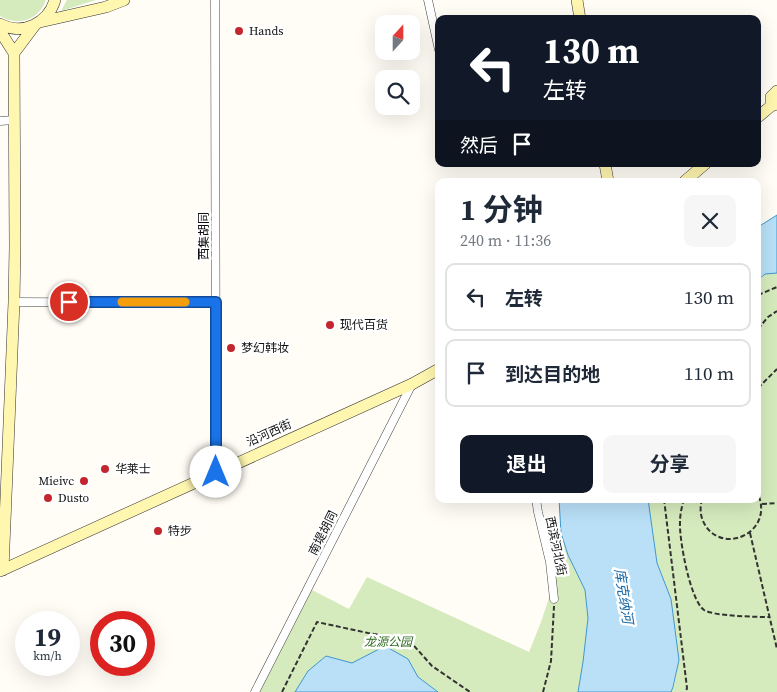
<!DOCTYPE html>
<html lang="zh">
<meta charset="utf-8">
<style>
body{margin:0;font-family:"Source Serif 4","Noto Sans SC",serif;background:#f6f6f7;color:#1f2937;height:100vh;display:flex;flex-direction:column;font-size:19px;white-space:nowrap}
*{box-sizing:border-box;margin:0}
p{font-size:16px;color:#747a83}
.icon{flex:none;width:28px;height:28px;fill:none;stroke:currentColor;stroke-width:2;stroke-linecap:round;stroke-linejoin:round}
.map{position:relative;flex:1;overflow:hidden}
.sheet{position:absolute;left:435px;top:178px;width:326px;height:325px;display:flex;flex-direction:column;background:#fff;border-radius:10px;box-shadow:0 5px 20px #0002}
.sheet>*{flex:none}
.top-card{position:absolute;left:435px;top:15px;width:326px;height:152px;border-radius:10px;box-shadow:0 5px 20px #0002;background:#111827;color:#fff;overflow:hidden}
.needle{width:32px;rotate:21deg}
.controls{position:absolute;left:375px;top:15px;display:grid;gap:10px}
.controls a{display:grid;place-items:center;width:45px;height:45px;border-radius:10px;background:#fff;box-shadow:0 5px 20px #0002;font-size:25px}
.speed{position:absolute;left:15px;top:611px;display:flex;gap:10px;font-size:25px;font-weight:700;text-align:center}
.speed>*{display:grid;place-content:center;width:65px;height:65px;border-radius:50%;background:#fff;box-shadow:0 5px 20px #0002;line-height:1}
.speed small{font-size:12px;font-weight:400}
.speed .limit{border:8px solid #d22;background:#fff;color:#111}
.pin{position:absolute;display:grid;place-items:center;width:42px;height:42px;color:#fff;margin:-21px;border:2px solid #fff;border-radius:50%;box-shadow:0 1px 5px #0007}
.me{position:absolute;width:55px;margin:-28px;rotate:0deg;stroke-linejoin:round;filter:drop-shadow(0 0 4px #0008)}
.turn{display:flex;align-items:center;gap:18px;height:105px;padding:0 25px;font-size:22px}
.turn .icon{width:65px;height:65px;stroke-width:2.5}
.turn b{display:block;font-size:35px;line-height:42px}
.then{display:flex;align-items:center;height:48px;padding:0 25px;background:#0003;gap:10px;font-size:19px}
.round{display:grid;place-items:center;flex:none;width:52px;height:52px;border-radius:10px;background:#f6f6f7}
.overview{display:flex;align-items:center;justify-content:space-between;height:85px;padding:0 25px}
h1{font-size:30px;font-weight:700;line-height:38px}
.cta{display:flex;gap:10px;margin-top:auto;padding:10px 25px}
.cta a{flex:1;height:58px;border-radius:10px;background:#111827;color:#fff;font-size:20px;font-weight:700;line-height:58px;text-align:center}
.cta a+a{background:#f6f6f7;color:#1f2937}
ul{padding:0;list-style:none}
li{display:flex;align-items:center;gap:15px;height:68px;margin:0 10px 8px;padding:0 15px;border:2px solid #e0e1e3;border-radius:10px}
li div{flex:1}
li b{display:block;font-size:19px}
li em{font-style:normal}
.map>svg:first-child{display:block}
.green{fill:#d5ebbd}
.water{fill:#b9e0f7;stroke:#3f96cf}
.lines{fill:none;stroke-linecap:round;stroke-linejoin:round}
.street-casing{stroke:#444;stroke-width:9}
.secondary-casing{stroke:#333;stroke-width:12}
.path{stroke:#333;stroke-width:2;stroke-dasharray:5 2.5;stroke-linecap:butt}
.street{stroke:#fff;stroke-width:8}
.secondary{stroke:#fff6b0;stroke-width:11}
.route-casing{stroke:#114b97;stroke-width:12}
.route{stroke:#1a73e8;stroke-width:9}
.slow{stroke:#f59e0b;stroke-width:9}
.poi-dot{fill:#c4262e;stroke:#fff;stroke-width:2}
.labels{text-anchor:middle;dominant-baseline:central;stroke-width:5;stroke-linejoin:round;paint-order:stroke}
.poi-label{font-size:12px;fill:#111;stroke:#fff;text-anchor:start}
.street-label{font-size:12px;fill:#111;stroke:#fff}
.park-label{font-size:12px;font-style:italic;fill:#2f6b1f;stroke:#fff}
.water-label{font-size:14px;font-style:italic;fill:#1768a6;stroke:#fff}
</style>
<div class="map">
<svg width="777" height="692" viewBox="0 0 777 692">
<rect width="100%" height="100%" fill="#fffdf5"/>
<path class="green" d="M 0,0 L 46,0 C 39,20 18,27 0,16 Z
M 67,0 L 96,0 L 61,11 Z
M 772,267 L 777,267 L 777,692 L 671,692 L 674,686 L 679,660 L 671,599 L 657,563 L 648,499 L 758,499 L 758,282 Z
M 544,522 L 561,533 L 568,555 L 585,590 L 588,618 L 583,662 L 578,692 L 258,692 L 312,590 L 349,609 L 367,577 L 529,652 L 541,622 L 557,574 L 555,559 Z"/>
<path class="water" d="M 777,215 L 777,273 L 765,274 L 758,280 L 758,227 Z
M 559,499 L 648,499 L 657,563 L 671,599 L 679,660 L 673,687 L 671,692 L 578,692 L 583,662 L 588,618 L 585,590 L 568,555 L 561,533 Z
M 385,646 L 408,659 L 418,677 L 438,692 L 295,692 L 308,671 L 326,656 L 352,663 Z"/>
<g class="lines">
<g class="street-casing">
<path id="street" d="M 215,0 L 216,472
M 428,0 L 439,50
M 0,121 L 14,120
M 14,302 L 216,303
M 536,499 L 538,512 L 550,562 L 554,599
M 255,692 L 412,384"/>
</g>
<g class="secondary-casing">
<path id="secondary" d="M 577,0 L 580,19
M 40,22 L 106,7 L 124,0
M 0,24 C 23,36 48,23 55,0
M 0,31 L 14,53 L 15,247 L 14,302 L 3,570
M 14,53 L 35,25
M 771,106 L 771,97 L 777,91
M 758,117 L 771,106 L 777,104
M 605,164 L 608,181
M 685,181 L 705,164
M 0,571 L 412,384 L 439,369"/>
</g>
<path class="path" d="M 758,295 L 777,287
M 758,329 L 768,317 L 777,311
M 758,388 L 777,369
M 664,499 L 687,688 L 686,692
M 684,499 C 682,506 680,514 680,522 C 679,539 690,600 704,610 C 713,616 756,617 769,617
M 702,499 C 700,507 700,514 703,521 C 719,557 775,534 758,494
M 762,504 L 777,503
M 750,533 L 777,649
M 282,692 L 317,622 L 368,633 L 408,639 L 432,666 L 470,692
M 543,692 L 551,661 L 554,606"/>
<use href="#street" class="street"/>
<use href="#secondary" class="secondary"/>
</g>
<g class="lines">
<g class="route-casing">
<path id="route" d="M 69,302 L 216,302 L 216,472"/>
</g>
<use href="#route" class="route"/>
<path class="slow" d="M 122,302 L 185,302"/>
</g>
<g class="poi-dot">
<circle cx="239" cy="31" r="5"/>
<circle cx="330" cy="325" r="5"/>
<circle cx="231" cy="348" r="5"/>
<circle cx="105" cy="469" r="5"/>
<circle cx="84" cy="481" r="5"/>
<circle cx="48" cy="498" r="5"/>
<circle cx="158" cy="531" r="5"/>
</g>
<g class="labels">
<g class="poi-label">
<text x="249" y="31">Hands</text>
<text x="340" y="325">现代百货</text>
<text x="241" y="348">梦幻韩妆</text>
<text x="115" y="469">华莱士</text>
<text x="74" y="481" text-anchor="end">Mieivc</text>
<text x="58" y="498">Dusto</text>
<text x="168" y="531">特步</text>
</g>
<g class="street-label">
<text transform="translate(204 236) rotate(-90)">西集胡同</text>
<text transform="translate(269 433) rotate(-24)">沿河西街</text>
<text transform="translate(323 533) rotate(-63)">南堤胡同</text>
<text transform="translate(556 546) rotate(78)">西滨河北街</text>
</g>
<g class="park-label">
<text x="388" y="642">龙源公园</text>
</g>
<g class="water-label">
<text transform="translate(624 596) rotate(81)">库克纳河</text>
</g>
</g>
</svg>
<div class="controls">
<a><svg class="needle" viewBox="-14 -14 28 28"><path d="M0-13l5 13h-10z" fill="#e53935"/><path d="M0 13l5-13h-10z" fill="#747a83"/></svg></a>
<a><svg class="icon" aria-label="search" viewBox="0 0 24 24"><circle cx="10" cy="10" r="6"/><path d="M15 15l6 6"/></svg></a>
</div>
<div class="speed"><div>19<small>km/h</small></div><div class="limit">30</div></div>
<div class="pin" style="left:69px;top:302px;background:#d93025"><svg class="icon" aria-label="arrive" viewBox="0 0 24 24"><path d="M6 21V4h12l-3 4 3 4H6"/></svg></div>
<svg class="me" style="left:216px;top:472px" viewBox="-20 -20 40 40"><circle r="19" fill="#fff"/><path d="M0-13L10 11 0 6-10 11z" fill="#1a73e8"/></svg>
<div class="top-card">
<div class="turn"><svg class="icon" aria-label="left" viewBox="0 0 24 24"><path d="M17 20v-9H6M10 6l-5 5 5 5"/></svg><div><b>130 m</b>左转</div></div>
<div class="then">然后<svg class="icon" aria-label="arrive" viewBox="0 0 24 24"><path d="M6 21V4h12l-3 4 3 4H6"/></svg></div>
</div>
<section class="sheet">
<div class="overview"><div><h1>1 分钟</h1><p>240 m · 11:36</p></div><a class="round"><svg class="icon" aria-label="close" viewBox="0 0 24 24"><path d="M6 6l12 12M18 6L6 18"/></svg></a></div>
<ul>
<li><svg class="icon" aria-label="left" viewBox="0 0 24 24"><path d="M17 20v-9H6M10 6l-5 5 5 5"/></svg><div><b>左转</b></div><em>130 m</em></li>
<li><svg class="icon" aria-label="arrive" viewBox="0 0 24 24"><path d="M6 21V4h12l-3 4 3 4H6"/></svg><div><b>到达目的地</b></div><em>110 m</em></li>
</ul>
<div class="cta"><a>退出</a><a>分享</a></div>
</section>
</div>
